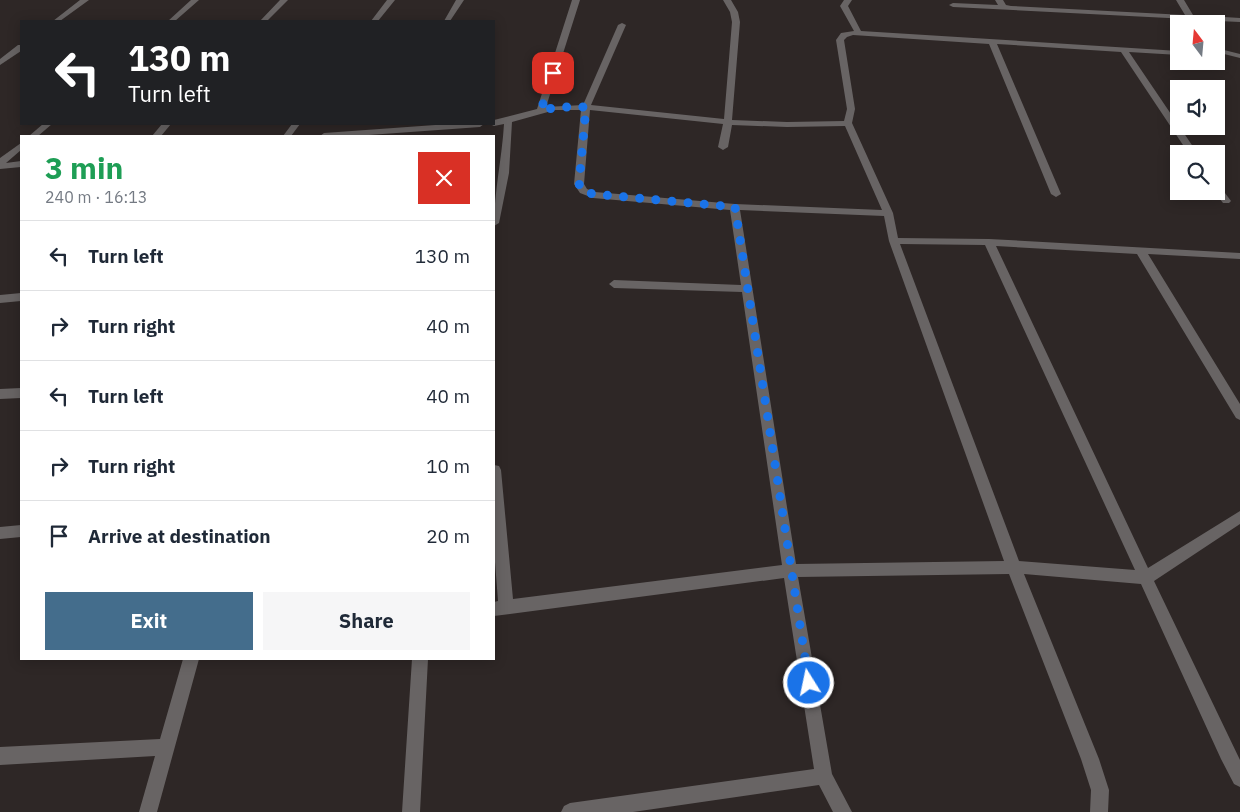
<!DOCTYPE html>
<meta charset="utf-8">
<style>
body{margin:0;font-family:"IBM Plex Sans",sans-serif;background:#f6f6f7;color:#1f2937;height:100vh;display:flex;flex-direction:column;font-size:19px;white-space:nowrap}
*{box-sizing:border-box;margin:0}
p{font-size:16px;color:#747a83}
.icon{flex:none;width:28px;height:28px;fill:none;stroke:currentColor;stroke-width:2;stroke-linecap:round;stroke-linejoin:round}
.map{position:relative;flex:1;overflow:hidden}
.drawer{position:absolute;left:20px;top:135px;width:475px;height:525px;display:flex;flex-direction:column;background:#fff;border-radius:0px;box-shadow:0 2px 12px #0003}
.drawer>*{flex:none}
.top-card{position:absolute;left:20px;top:20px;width:475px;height:105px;border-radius:0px;box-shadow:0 2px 12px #0003;background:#202124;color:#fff;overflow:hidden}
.needle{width:32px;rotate:344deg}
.fabs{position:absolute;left:1170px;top:15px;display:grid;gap:10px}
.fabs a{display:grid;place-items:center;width:55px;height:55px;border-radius:0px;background:#fff;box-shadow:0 2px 12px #0003;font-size:25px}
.pin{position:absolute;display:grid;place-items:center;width:42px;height:42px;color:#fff;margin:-21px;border-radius:10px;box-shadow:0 2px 8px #0006}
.me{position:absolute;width:55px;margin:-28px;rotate:350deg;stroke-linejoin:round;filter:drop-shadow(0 0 4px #0008)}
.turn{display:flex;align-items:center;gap:18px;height:105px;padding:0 25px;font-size:22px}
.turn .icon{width:65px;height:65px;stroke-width:2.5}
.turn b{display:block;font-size:35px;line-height:42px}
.round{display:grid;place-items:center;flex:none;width:52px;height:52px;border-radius:0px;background:#f6f6f7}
.overview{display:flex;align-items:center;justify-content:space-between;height:85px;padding:0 25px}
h1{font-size:30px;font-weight:700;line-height:38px;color:#1e9e55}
.action{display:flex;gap:10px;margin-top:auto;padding:10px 25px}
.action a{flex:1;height:58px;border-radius:0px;background:#446d8c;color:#fff;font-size:20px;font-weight:700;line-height:58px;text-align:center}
.action a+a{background:#f6f6f7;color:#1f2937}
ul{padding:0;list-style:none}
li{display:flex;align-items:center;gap:15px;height:70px;padding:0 25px;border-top:1px solid #e0e1e3}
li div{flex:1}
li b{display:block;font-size:19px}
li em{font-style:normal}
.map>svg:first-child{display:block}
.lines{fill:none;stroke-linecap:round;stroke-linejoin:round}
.minor{fill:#686464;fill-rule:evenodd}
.route{stroke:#1a73e8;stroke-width:9;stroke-dasharray:0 16.2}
</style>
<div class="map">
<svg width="1240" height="812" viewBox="0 0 1240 812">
<rect width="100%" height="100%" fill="#2e2726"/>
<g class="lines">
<path class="minor" d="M 80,0 L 89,0 L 60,21 L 53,21 Z
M 191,0 L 199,0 L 175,21 L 168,21 Z
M 280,0 L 288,0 L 267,21 L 260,21 Z
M 387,0 L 395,0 L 378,21 L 371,21 Z
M 456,0 L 464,0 L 450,21 L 444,21 Z
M 572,0 L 580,0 L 546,107 L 583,105 L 618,25 L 622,23 L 626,25 L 591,105 L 724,119 L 732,22 L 730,12 L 723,0 L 731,0 L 738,12 L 740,22 L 732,120 L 787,122 L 844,121 L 847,109 L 836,40 L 841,33 L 854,31 L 840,6 L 844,0 L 852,0 L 848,6 L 861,31 L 1179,51 L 1179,55 L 1129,52 L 1198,154 L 1189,154 L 1121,52 L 997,44 L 1061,194 L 1056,197 L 1051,194 L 989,44 L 853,35 L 847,37 L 844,40 L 855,109 L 852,123 L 893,213 L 898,238 L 989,239 L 1240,253 L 1240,259 L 1148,254 L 1240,404 L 1240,420 L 1236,418 L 1137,254 L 996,246 L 1148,568 L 1240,511 L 1240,524 L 1154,581 L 1240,760 L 1240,787 L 1234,784 L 1221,759 L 1141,584 L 1024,574 L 1099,759 L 1109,790 L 1108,812 L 1090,812 L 1091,790 L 1081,759 L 1009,574 L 798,577 L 832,774 L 852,812 L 833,812 L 819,785 L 633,812 L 561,812 L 564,806 L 570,803 L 814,769 L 784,578 L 494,616 L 494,602 L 498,601 L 494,549 L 494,465 L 499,466 L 501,470 L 513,599 L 782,565 L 742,292 L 614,288 L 609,284 L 614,280 L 741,285 L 730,210 L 593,198 L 580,193 L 574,184 L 581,110 L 555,110 L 512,122 L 509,173 L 499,223 L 494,226 C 494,192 502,158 504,124 L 494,126 L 490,124 L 494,124 L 494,120 L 537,109 ZM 590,110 L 723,124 L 718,147 L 723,150 L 728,147 L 732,125 L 787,127 L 845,126 L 882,210 L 735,204 L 595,192 L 587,189 L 584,184 ZM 740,210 L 884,216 L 889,241 L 1004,561 L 796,564 ZM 900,244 L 985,245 L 1135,570 L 1019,561 Z
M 995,0 L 1003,0 L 1006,5 L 1011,6 L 1185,15 L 1176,0 L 1184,0 L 1193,15 L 1240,18 L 1240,22 L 1195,20 L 1196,24 L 1191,24 L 1188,19 L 953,7 L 949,5 L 953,3 L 998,5 Z
M 18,45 L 21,45 L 21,51 L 0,65 L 0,59 Z
M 1216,48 L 1240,54 L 1240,58 L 1216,52 Z
M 43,124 L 52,124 L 38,136 L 29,136 Z
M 162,124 L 171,124 L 161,136 L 152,136 Z
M 292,124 L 300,124 L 291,136 L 283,136 Z
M 449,124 L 484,124 L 480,127 L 355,136 L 320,136 L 324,133 Z
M 21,143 L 21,150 L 6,163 L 21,161 L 21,167 L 0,169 L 0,158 Z
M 1216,184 L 1219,185 L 1231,201 L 1229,203 L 1223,203 L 1214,191 L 1216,191 Z
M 21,293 L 21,301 L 0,303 L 0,295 Z
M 21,388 L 21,398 L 0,399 L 0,389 Z
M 21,525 L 21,537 L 0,539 L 0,527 Z
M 183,659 L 199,659 L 157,812 L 139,812 L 155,756 L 0,765 L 0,747 L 160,739 Z
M 412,659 L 428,659 L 420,812 L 402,812 Z"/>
</g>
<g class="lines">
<path class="route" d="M 553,73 L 541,110 L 560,107 L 586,107 L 579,184 L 583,191 L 593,194 L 735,207 L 809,683"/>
</g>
</svg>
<div class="fabs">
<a><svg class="needle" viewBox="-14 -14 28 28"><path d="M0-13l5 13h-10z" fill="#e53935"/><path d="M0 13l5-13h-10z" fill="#747a83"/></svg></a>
<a><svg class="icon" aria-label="sound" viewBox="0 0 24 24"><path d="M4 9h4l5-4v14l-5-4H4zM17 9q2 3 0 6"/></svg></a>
<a><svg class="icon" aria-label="search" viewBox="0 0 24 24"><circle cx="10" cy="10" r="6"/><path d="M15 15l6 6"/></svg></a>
</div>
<div class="pin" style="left:553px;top:73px;background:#d93025"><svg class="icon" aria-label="arrive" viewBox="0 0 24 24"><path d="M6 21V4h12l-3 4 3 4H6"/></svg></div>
<svg class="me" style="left:809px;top:683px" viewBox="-20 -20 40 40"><circle r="17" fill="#1a73e8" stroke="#fff" stroke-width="3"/><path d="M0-11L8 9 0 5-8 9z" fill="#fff"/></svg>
<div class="top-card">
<div class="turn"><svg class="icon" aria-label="left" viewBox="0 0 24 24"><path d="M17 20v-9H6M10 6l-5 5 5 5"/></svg><div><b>130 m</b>Turn left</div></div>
</div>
<section class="drawer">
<div class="overview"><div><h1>3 min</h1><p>240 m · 16:13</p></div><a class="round" style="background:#d93025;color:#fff"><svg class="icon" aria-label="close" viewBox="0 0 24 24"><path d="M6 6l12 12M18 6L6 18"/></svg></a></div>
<ul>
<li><svg class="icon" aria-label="left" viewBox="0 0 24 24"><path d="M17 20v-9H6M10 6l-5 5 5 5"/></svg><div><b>Turn left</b></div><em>130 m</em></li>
<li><svg class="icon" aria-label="right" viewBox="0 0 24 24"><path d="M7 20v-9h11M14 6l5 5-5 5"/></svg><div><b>Turn right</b></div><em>40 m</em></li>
<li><svg class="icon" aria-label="left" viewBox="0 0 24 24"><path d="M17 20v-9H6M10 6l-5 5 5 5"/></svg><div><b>Turn left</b></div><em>40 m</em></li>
<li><svg class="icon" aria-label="right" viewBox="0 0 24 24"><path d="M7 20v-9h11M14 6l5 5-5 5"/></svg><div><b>Turn right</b></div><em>10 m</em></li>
<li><svg class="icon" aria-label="arrive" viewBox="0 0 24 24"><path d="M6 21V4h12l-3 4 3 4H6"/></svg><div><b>Arrive at destination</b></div><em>20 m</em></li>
</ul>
<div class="action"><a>Exit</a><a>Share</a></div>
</section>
</div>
